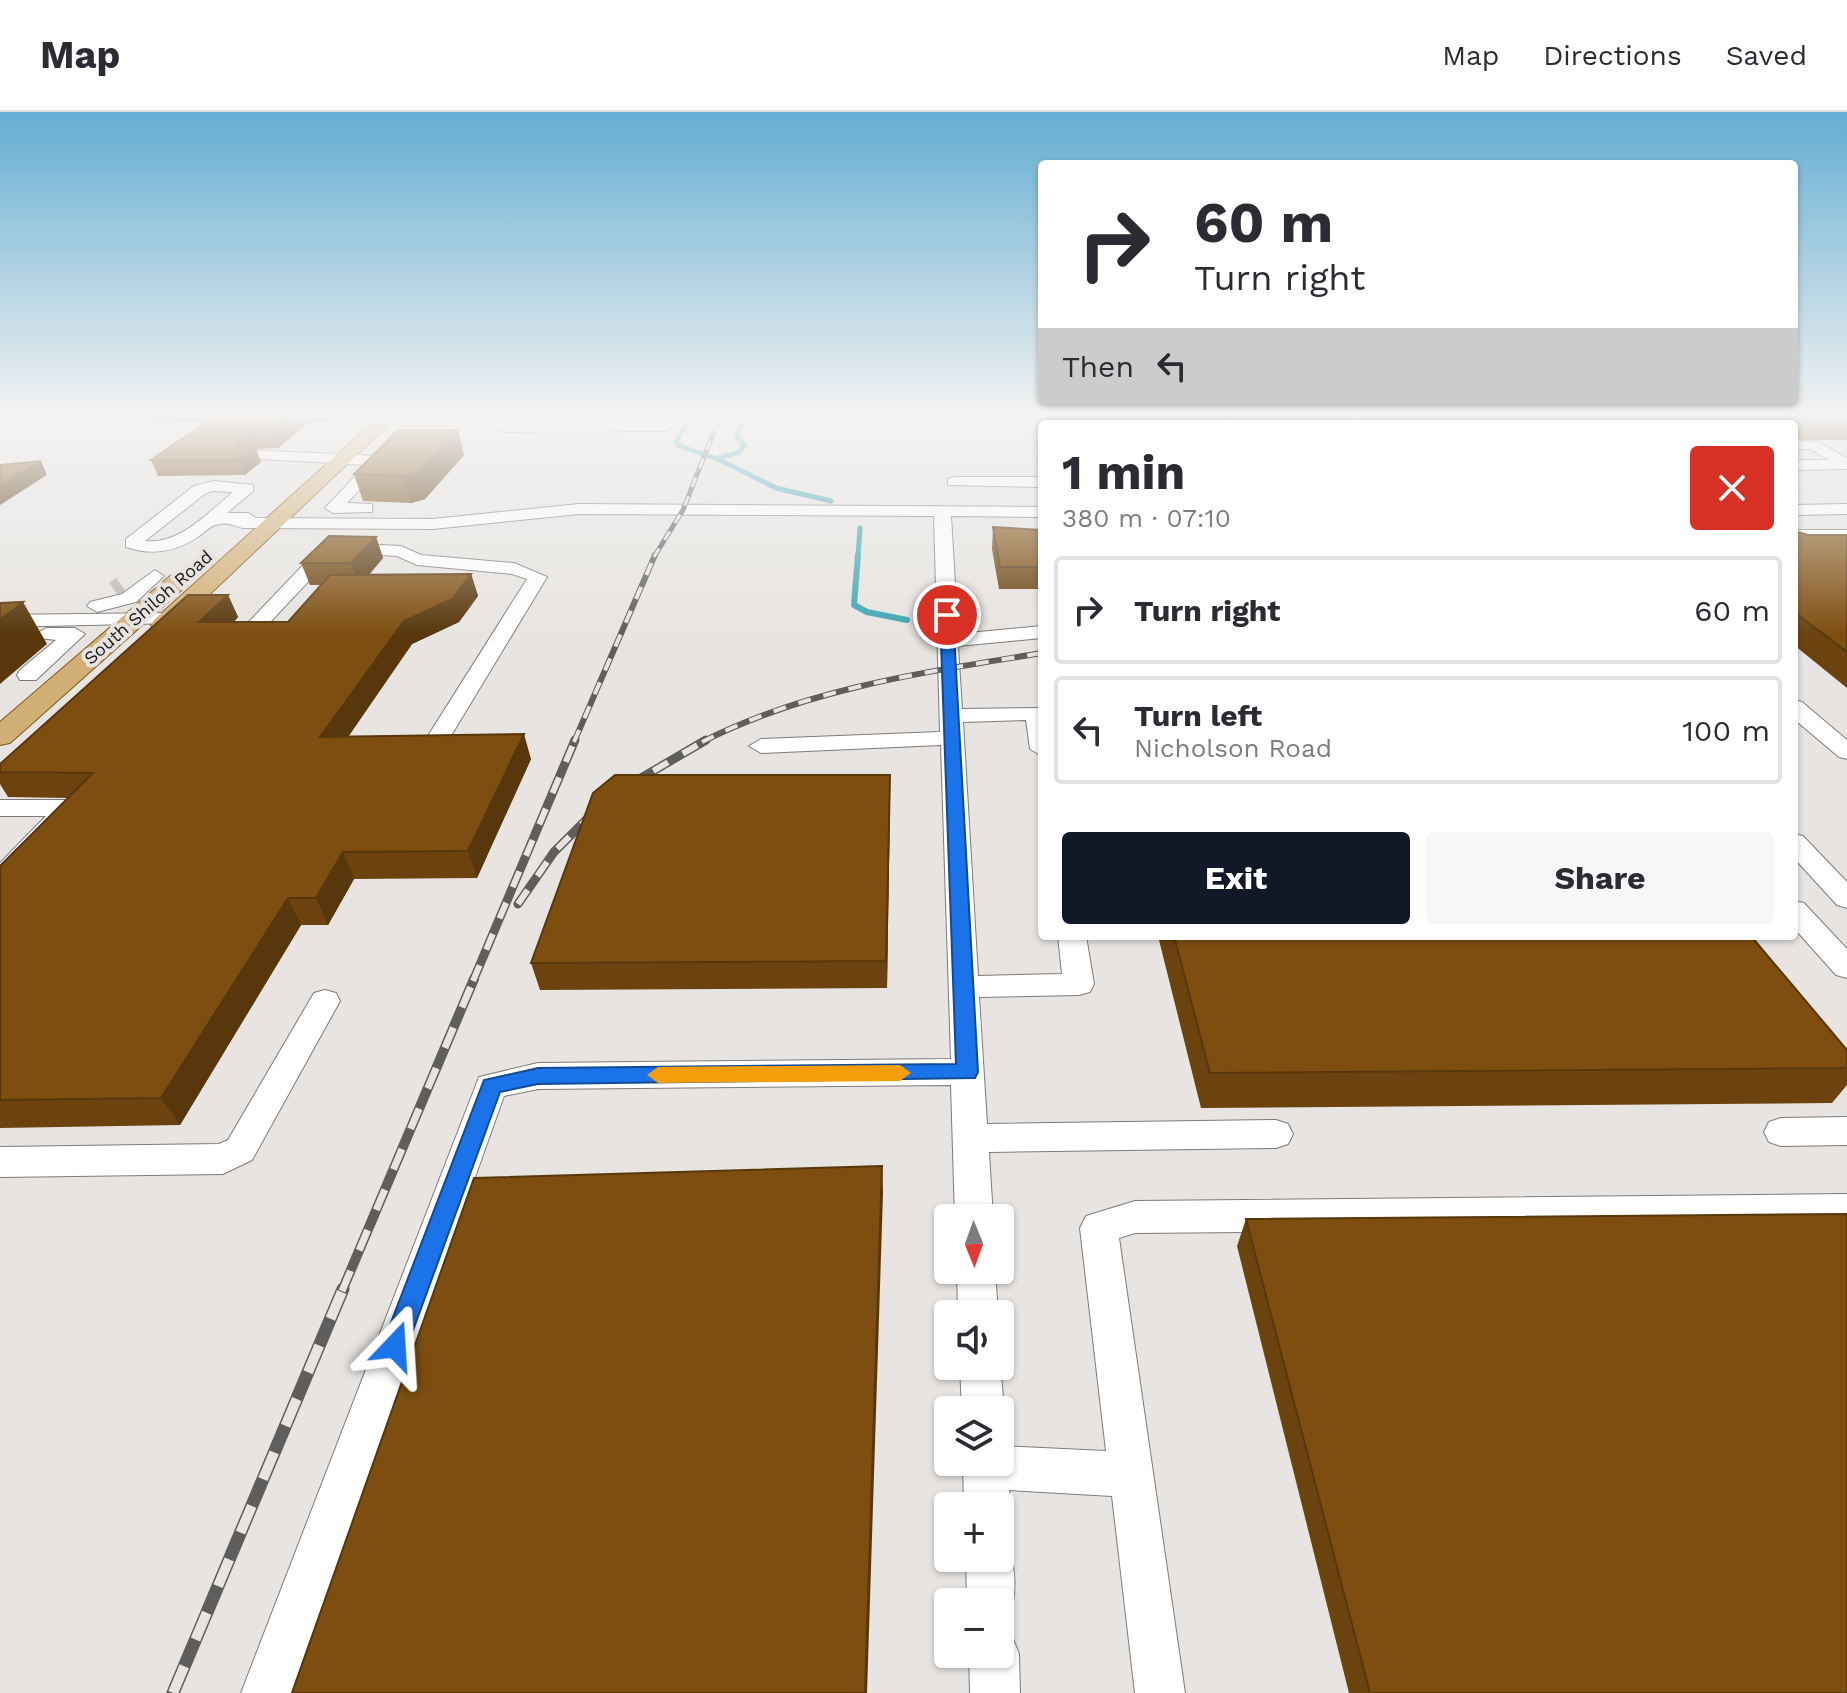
<!DOCTYPE html>
<meta charset="utf-8">
<style>
body{margin:0;font-family:"Work Sans",sans-serif;background:#f7f7f7;color:#2b2b33;height:100vh;display:flex;flex-direction:column;font-size:30px;white-space:nowrap}
*{box-sizing:border-box;margin:0}
p{font-size:26px;color:#7c7c81}
.icon{flex:none;width:44px;height:44px;fill:none;stroke:currentColor;stroke-width:2;stroke-linecap:round;stroke-linejoin:round}
.map{position:relative;flex:1;overflow:hidden}
.sheet{position:absolute;left:1038px;top:308px;width:760px;height:520px;display:flex;flex-direction:column;background:#fff;border-radius:8px;box-shadow:0 2px 6px #0004}
.sheet>*{flex:none}
.guide{position:absolute;left:1038px;top:48px;width:760px;height:244px;border-radius:8px;box-shadow:0 2px 6px #0004;background:#fff;color:#2b2b33;overflow:hidden}
.needle{width:52px;rotate:179deg}
.buttons{position:absolute;left:934px;top:1092px;display:grid;gap:16px}
.buttons a{display:grid;place-items:center;width:80px;height:80px;border-radius:8px;background:#fff;box-shadow:0 2px 6px #0004;font-size:40px}
.pin{position:absolute;display:grid;place-items:center;width:68px;height:68px;color:#fff;margin:-34px;border:4px solid #fff;border-radius:50%;box-shadow:0 2px 8px #0007}
.me{position:absolute;width:88px;margin:-44px;rotate:20deg;stroke-linejoin:round;filter:drop-shadow(0 0 6px #0008)}
.turn{display:flex;align-items:center;gap:28px;height:168px;padding:0 24px;font-size:36px}
.turn .icon{width:104px;height:104px;stroke-width:2.5}
.turn b{display:block;font-size:56px;line-height:68px}
.then{display:flex;align-items:center;height:76px;padding:0 24px;background:#0003;gap:16px;font-size:30px}
.round{display:grid;place-items:center;flex:none;width:84px;height:84px;border-radius:8px;background:#f7f7f7}
.headline{display:flex;align-items:center;justify-content:space-between;height:136px;padding:0 24px}
h1{font-size:48px;font-weight:700;line-height:60px}
.button{display:flex;gap:16px;margin-top:auto;padding:16px 24px}
.button a{flex:1;height:92px;border-radius:8px;background:#111827;color:#fff;font-size:32px;font-weight:700;line-height:92px;text-align:center}
.button a+a{background:#f7f7f7;color:#2b2b33}
ul{padding:0;list-style:none}
li{display:flex;align-items:center;gap:24px;height:108px;margin:0 16px 12px;padding:0 8px;border:4px solid #e1e1e2;border-radius:8px}
li div{flex:1}
li b{display:block;font-size:30px}
li em{font-style:normal}
header{display:flex;align-items:center;gap:48px;box-sizing:border-box;height:112px;padding:0 40px;background:#fff;border-bottom:2px solid #e1e1e2}
header strong{font-size:38px}
nav{display:flex;gap:44px;margin-inline-start:auto;font-size:28px}
.map>svg:first-child{display:block}
.lines{fill:none;stroke-linecap:round;stroke-linejoin:round}
.stream-far1{stroke:#3ea5b4;stroke-width:5}
.stream{stroke:#3ea5b4;stroke-width:6}
.minor-tunnel{stroke:#bebbb9;stroke-width:20;stroke-dasharray:20 10;stroke-linecap:butt}
.minor-casing{stroke:#7e7b79;stroke-width:2}
.major-casing{stroke:#7e5819;stroke-width:2}
.minor{fill:#fff;fill-rule:evenodd}
.major{fill:#d2af75;fill-rule:evenodd}
.rail-far4-casing{stroke:#5f5e5c;stroke-width:5}
.rail-far3-casing{stroke:#5f5e5c;stroke-width:6}
.rail-far2-casing{stroke:#5f5e5c;stroke-width:9}
.rail-far1-casing{stroke:#5f5e5c;stroke-width:10}
.rail-casing{stroke:#5f5e5c;stroke-width:13}
.rail-far4{stroke:#e7e4e1;stroke-width:3;stroke-dasharray:10;stroke-linecap:butt}
.rail-far3{stroke:#e7e4e1;stroke-width:4;stroke-dasharray:13;stroke-linecap:butt}
.rail-far2{stroke:#e7e4e1;stroke-width:6;stroke-dasharray:17;stroke-linecap:butt}
.rail-far1{stroke:#e7e4e1;stroke-width:7;stroke-dasharray:22;stroke-linecap:butt}
.rail{stroke:#e7e4e1;stroke-width:10;stroke-dasharray:29;stroke-linecap:butt}
.wall{fill:#6c430f}
.shaded-wall{fill:#58370c}
.building{fill:#7e4e11;stroke:#58370c;stroke-width:2}
.route{fill:#1a73e8;stroke:#114b97;stroke-width:2}
.slow{fill:#f59e0b}
.labels{text-anchor:middle;dominant-baseline:central;stroke-width:8;stroke-linejoin:round;paint-order:stroke}
.far-street-label{font-size:18px;fill:#1a1918;stroke:#e7e4e1}
</style>
<header>
<strong>Map</strong>
<nav><a>Map</a><a>Directions</a><a>Saved</a></nav>
</header>
<div class="map">
<svg width="1847" height="1581" viewBox="0 0 1847 1581">
<rect width="100%" height="100%" fill="#e7e4e1"/>
<g class="lines">
<path class="stream-far1" d="M 694,302 L 676,330 L 679,334 L 718,347 L 776,376 L 831,389
M 719,346 L 740,340 L 744,333 L 736,324 L 747,302
M 858,445 L 860,416"/>
<path class="stream" d="M 858,443 L 854,493 L 867,500 L 907,508"/>
<path class="minor-tunnel" d="M 115,479 L 122,474"/>
<g class="minor-casing">
<path id="minor" d="M 664,302 L 678,302 L 670,318 L 665,319 L 505,320 L 474,309 L 481,305 L 506,312 L 660,311 Z
M 1026,302 L 1040,302 L 1042,334 L 1035,330 Z
M 1517,302 L 1532,302 L 1543,312 L 1527,312 Z
M 1588,302 L 1604,302 L 1617,312 L 1601,312 Z
M 1794,329 L 1818,330 L 1847,346 L 1847,357 L 1794,358 L 1794,348 L 1829,348 L 1810,337 L 1794,337 Z
M 249,338 L 379,344 L 387,349 L 347,391 L 372,392 L 372,400 L 333,401 L 325,396 L 366,353 L 244,346 L 244,340 Z
M 954,365 L 1042,365 L 1042,375 L 948,373 L 948,367 Z
M 213,369 L 253,373 L 253,379 L 227,401 L 248,401 L 256,406 L 433,407 L 579,392 L 1042,395 L 1042,405 L 951,404 L 958,522 L 1042,514 L 1042,526 L 958,534 L 962,597 L 1042,596 L 1042,644 L 1030,637 L 1026,608 L 963,610 L 978,864 L 1062,862 L 1058,824 L 1086,824 L 1094,872 L 1090,880 L 1079,883 L 979,885 L 987,1012 L 1276,1008 L 1288,1012 L 1293,1022 L 1288,1032 L 1276,1036 L 989,1040 L 993,1106 L 955,1106 L 951,973 L 538,977 L 504,984 L 291,1581 L 241,1581 L 479,965 L 538,951 L 951,947 L 941,633 L 761,641 L 749,634 L 761,627 L 940,620 L 934,404 L 579,402 L 433,417 L 243,416 C 234,414 230,410 219,412 C 211,413 205,420 198,425 C 175,440 152,444 126,435 L 126,427 L 194,374 ZM 213,379 L 233,380 C 208,401 179,433 145,429 L 206,381 Z
M 1847,392 L 1847,402 L 1794,403 L 1794,393 Z
M 1794,418 L 1847,418 L 1847,428 L 1794,428 Z
M 332,428 L 340,431 L 401,434 L 421,443 L 514,451 L 547,465 L 446,632 L 430,632 L 426,627 L 527,467 L 512,462 L 417,453 L 397,444 L 336,440 L 259,522 L 245,522 L 242,518 L 245,514 L 326,429 Z
M 155,458 L 164,464 L 136,490 L 97,500 L 87,494 L 90,490 L 122,482 Z
M 169,501 L 179,507 L 176,511 L 0,515 L 0,503 Z
M 46,516 L 75,516 L 85,522 L 36,568 L 20,568 L 17,563 L 20,558 L 56,528 L 39,526 L 36,522 Z
M 1794,588 L 1802,590 L 1847,628 L 1847,647 L 1839,645 L 1794,607 Z
M 0,688 L 67,688 L 80,696 L 10,773 L 0,776 L 0,751 L 46,704 L 0,704 Z
M 1794,722 L 1803,724 L 1847,770 L 1847,796 L 1837,793 L 1794,746 Z
M 1794,789 L 1804,791 L 1847,837 L 1847,866 L 1836,863 L 1794,816 Z
M 325,878 L 336,881 L 340,889 L 252,1048 L 223,1062 L 0,1065 L 0,1035 L 219,1032 L 228,1028 L 314,881 Z
M 1847,1005 L 1847,1033 L 1781,1034 L 1769,1030 L 1764,1020 L 1769,1010 L 1781,1006 Z
M 1847,1082 L 1847,1114 L 1135,1121 L 1119,1126 L 1185,1581 L 1135,1581 L 1112,1384 L 1009,1378 L 1010,1394 L 1000,1411 L 1000,1394 L 964,1394 L 963,1350 L 1000,1350 L 1000,1334 L 1106,1339 L 1080,1116 L 1086,1104 L 1135,1089 Z
M 957,1158 L 995,1158 L 998,1202 L 958,1202 Z
M 1000,1250 L 1004,1298 L 1000,1308 L 1000,1298 L 962,1298 L 960,1254 L 1000,1254 Z
M 1000,1427 L 1006,1429 C 1016,1454 1018,1482 1008,1507 L 1000,1510 L 1000,1490 L 967,1490 L 966,1446 L 1000,1446 Z
M 1000,1520 L 1012,1524 L 1019,1542 L 1020,1581 L 970,1581 L 969,1542 L 1000,1542 Z"/>
</g>
<g class="major-casing">
<path id="major" d="M 382,302 L 400,302 L 172,518 L 154,518 L 151,513 L 154,508 Z
M 178,462 L 189,469 L 186,474 L 10,631 L 0,633 L 0,610 L 170,464 Z"/>
</g>
<use href="#minor" class="minor"/>
<use href="#major" class="major"/>
<g class="rail-far4-casing">
<path id="rail-far4" d="M 654,445 L 683,398 L 721,302"/>
</g>
<g class="rail-far3-casing">
<path id="rail-far3" d="M 574,630 L 655,443
M 702,630 C 808,576 926,560 1042,541"/>
</g>
<g class="rail-far2-casing">
<path id="rail-far2" d="M 624,676 L 706,628
M 518,792 L 554,740 L 599,695
M 473,869 L 575,628"/>
</g>
<g class="rail-far1-casing">
<path id="rail-far1" d="M 342,1179 L 474,867"/>
</g>
<g class="rail-casing">
<path id="rail" d="M 173,1581 L 343,1177"/>
</g>
<use href="#rail-far4" class="rail-far4"/>
<use href="#rail-far3" class="rail-far3"/>
<use href="#rail-far2" class="rail-far2"/>
<use href="#rail-far1" class="rail-far1"/>
<use href="#rail" class="rail"/>
</g>
<path class="wall" d="M 0,302 L 48,302 L 39,307 L 0,308 Z
M 67,302 L 340,302 L 332,308 L 308,311 L 278,336 L 256,337 L 261,350 L 245,363 L 158,364 L 151,348 L 206,310 L 70,307 Z
M 1223,302 L 1356,302 L 1354,311 L 1334,312 L 1230,312 Z
M 1618,302 L 1847,302 L 1847,328 L 1794,328 L 1794,312 L 1633,312 Z
M 458,318 L 464,343 L 425,387 L 411,391 L 363,389 L 354,362 Z
M 993,415 L 1042,418 L 1042,477 L 999,477 L 992,437 Z
M 1794,419 L 1808,423 L 1847,423 L 1847,576 L 1794,533 Z
M 376,425 L 383,446 L 369,463 L 471,462 L 478,484 L 459,510 L 412,532 L 348,625 L 531,647 L 477,766 L 354,767 L 328,813 L 301,813 L 180,1013 L 0,1016 L 0,754 L 68,686 L 8,685 L 0,672 L 0,652 L 228,483 L 238,505 L 234,510 L 288,510 L 321,473 L 310,473 L 301,451 Z
M 890,688 L 887,876 L 540,878 L 531,851 Z
M 1158,824 L 1751,824 L 1847,938 L 1847,973 L 1832,991 L 1201,996 Z
M 1246,1107 L 1847,1581 L 1349,1581 L 1237,1134 Z"/>
<path class="shaded-wall" d="M 36,302 L 48,302 L 39,307 Z
M 296,302 L 340,302 L 332,308 L 308,311 L 278,336 L 272,321 Z
M 458,318 L 464,343 L 425,387 L 411,391 L 403,364 Z
M 237,322 L 243,337 L 255,335 L 261,350 L 245,363 L 239,348 L 236,333 Z
M 41,349 L 47,363 L 0,393 L 0,374 Z
M 376,425 L 383,446 L 359,473 L 351,451 Z
M 471,462 L 478,484 L 459,510 L 412,532 L 330,651 L 320,625 L 404,509 Z
M 228,483 L 238,505 L 210,533 L 199,510 Z
M 23,490 L 47,532 L 0,572 L 0,508 Z
M 524,622 L 531,647 L 477,766 L 468,739 Z
M 890,663 L 890,688 L 887,876 L 886,849 Z
M 343,740 L 354,767 L 328,813 L 316,786 Z
M 288,786 L 301,813 L 180,1013 L 161,986 Z
M 882,1054 L 883,1081 L 867,1581 L 865,1581 Z"/>
<path class="building" d="M 218,302 L 296,302 L 272,321 L 237,322 L 236,333 L 255,335 L 239,348 L 151,348 Z
M 1275,302 L 1332,302 L 1335,306 L 1278,306 Z
M 1654,302 L 1847,302 L 1847,309 L 1666,310 Z
M 398,318 L 458,318 L 417,361 L 403,364 L 354,362 Z
M 41,349 L 0,374 L 0,353 Z
M 993,415 L 1042,418 L 1042,455 L 1000,455 Z
M 1794,419 L 1808,423 L 1847,423 L 1847,540 L 1794,500 Z
M 329,424 L 376,425 L 351,451 L 301,451 Z
M 471,462 L 452,487 L 404,509 L 320,625 L 524,622 L 468,739 L 343,740 L 316,786 L 288,786 L 161,986 L 0,988 L 0,754 L 93,661 L 0,660 L 0,652 L 188,483 L 228,483 L 199,510 L 288,510 L 330,463 Z
M 23,490 L 0,508 L 0,491 Z
M 615,663 L 890,663 L 886,849 L 531,851 L 593,681 Z
M 1174,824 L 1751,824 L 1847,938 L 1847,956 L 1210,961 Z
M 882,1054 L 865,1581 L 292,1581 L 474,1066 Z
M 1847,1102 L 1847,1581 L 1370,1581 L 1246,1107 Z"/>
<linearGradient id="sky" x2="0" y2="1"><stop stop-color="#64aed3"/><stop offset="0.58" stop-color="#f4f3f2"/><stop offset="1" stop-color="#f4f3f2" stop-opacity="0"/></linearGradient>
<rect width="1847" height="523" fill="url(#sky)"/>
<path class="route" d="M 947,499 L 953,503 L 978,960 L 975,966 L 538,972 L 500,980 L 404,1243 L 395,1247 L 385,1243 L 382,1234 L 484,968 L 538,956 L 956,952 L 940,503 Z"/>
<path class="slow" d="M 900,953 L 911,961 L 900,969 L 658,971 L 647,963 L 658,955 Z"/>
<g class="labels">
<g class="far-street-label">
<text transform="translate(148 495) rotate(-41)">South Shiloh Road</text>
</g>
</g>
</svg>
<div class="buttons">
<a><svg class="needle" viewBox="-14 -14 28 28"><path d="M0-13l5 13h-10z" fill="#e53935"/><path d="M0 13l5-13h-10z" fill="#7c7c81"/></svg></a>
<a><svg class="icon" aria-label="sound" viewBox="0 0 24 24"><path d="M4 9h4l5-4v14l-5-4H4zM17 9q2 3 0 6"/></svg></a>
<a><svg class="icon" aria-label="layers" viewBox="0 0 24 24"><path d="M12 4l9 5-9 5-9-5zM3 14l9 5 9-5"/></svg></a>
<a>+</a>
<a>−</a>
</div>
<div class="pin" style="left:947px;top:503px;background:#d93025"><svg class="icon" aria-label="arrive" viewBox="0 0 24 24"><path d="M6 21V4h12l-3 4 3 4H6"/></svg></div>
<svg class="me" style="left:395px;top:1234px" viewBox="-20 -20 40 40"><path d="M0-17L14 15 0 8-14 15z" fill="#1a73e8" stroke="#fff" stroke-width="4"/></svg>
<div class="guide">
<div class="turn"><svg class="icon" aria-label="right" viewBox="0 0 24 24"><path d="M7 20v-9h11M14 6l5 5-5 5"/></svg><div><b>60 m</b>Turn right</div></div>
<div class="then">Then<svg class="icon" aria-label="left" viewBox="0 0 24 24"><path d="M17 20v-9H6M10 6l-5 5 5 5"/></svg></div>
</div>
<section class="sheet">
<div class="headline"><div><h1>1 min</h1><p>380 m · 07:10</p></div><a class="round" style="background:#d93025;color:#fff"><svg class="icon" aria-label="close" viewBox="0 0 24 24"><path d="M6 6l12 12M18 6L6 18"/></svg></a></div>
<ul>
<li><svg class="icon" aria-label="right" viewBox="0 0 24 24"><path d="M7 20v-9h11M14 6l5 5-5 5"/></svg><div><b>Turn right</b></div><em>60 m</em></li>
<li><svg class="icon" aria-label="left" viewBox="0 0 24 24"><path d="M17 20v-9H6M10 6l-5 5 5 5"/></svg><div><b>Turn left</b><p>Nicholson Road</p></div><em>100 m</em></li>
</ul>
<div class="button"><a>Exit</a><a>Share</a></div>
</section>
</div>
